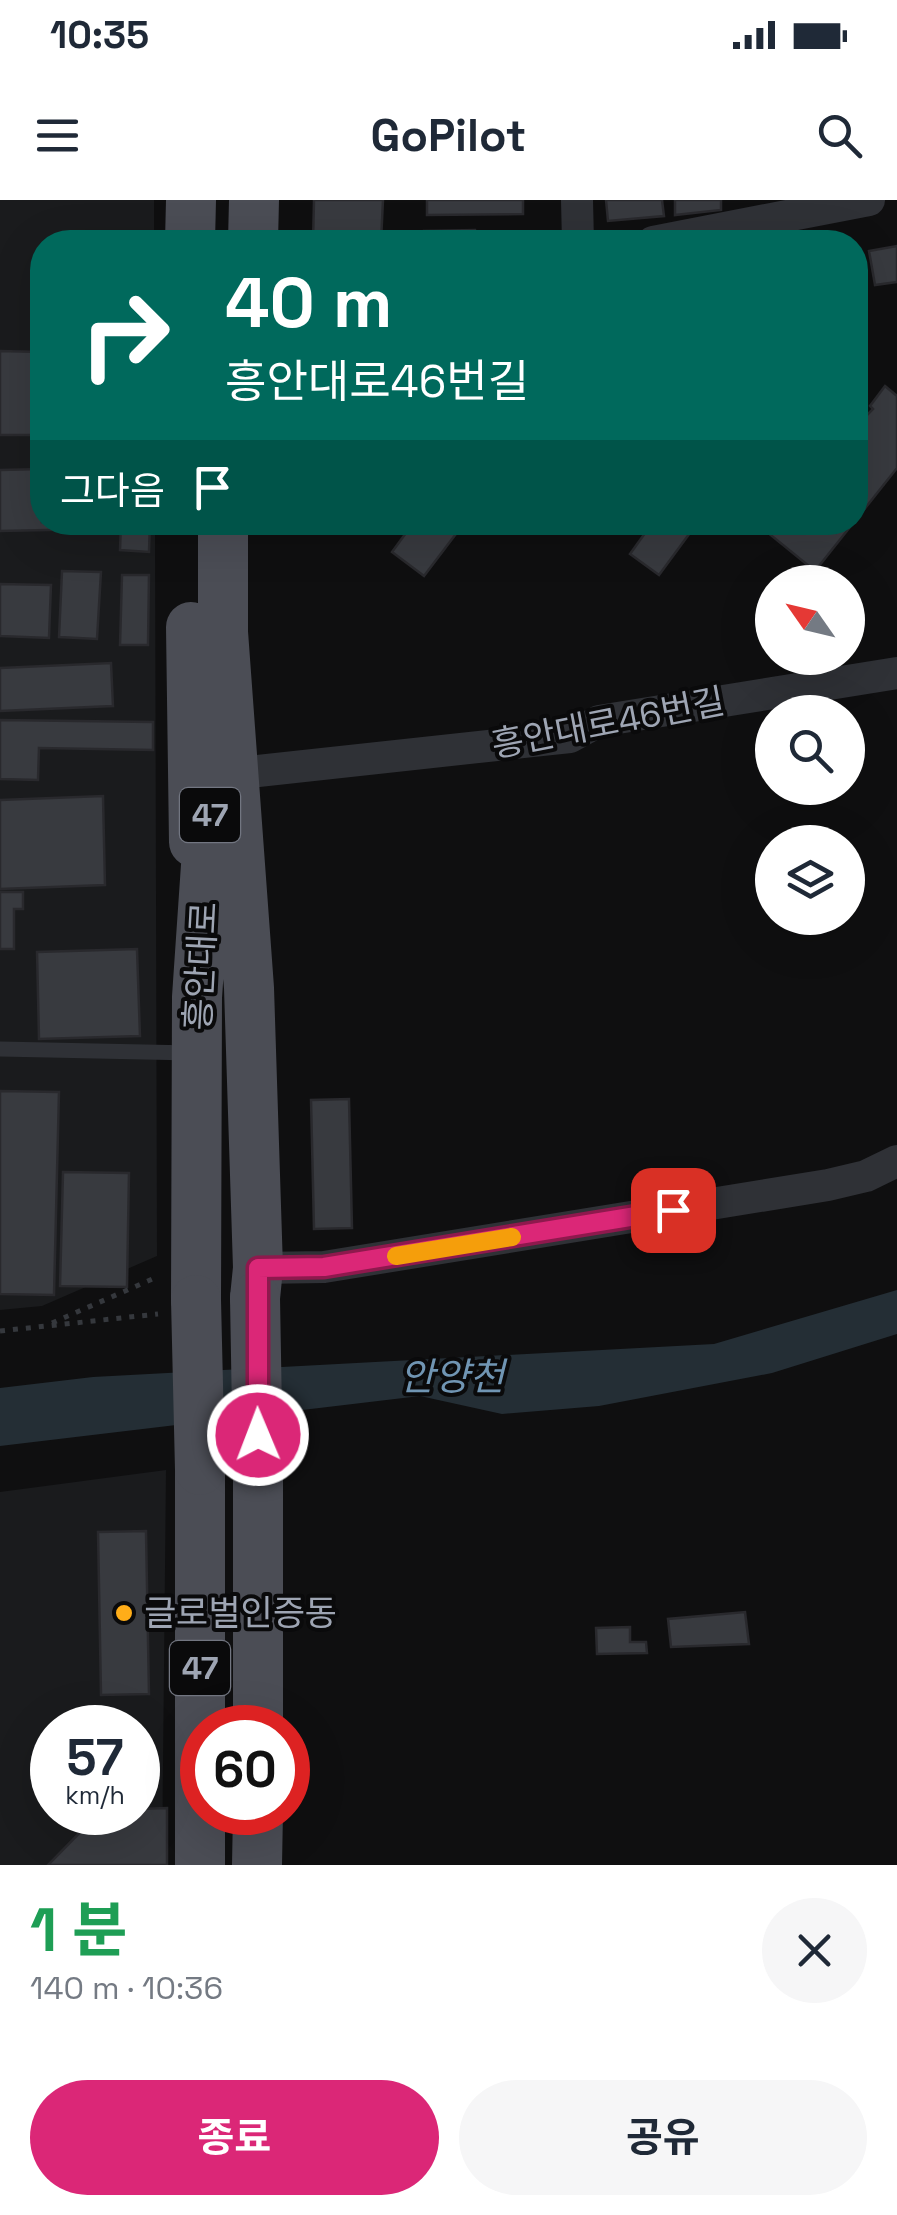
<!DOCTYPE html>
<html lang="ko">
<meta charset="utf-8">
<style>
body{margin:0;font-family:"Space Grotesk","Noto Sans KR",sans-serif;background:#f6f6f7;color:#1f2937;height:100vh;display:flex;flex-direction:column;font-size:38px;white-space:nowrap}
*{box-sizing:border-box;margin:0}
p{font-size:32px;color:#747a83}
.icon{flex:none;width:55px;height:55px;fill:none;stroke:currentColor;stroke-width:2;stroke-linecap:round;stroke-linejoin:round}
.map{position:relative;height:1665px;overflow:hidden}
.sheet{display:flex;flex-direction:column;background:#fff;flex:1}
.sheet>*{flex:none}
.top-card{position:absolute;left:30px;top:30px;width:838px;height:305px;border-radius:40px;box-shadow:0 10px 40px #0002;background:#00695c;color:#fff;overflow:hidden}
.needle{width:65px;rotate:304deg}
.fabs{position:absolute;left:755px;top:365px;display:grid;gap:20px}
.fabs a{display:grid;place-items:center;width:110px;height:110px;border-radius:50%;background:#fff;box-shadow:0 10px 40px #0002;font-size:50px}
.speed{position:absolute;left:30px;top:1505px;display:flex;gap:20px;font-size:50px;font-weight:700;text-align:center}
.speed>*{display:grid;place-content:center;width:130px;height:130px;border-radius:50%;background:#fff;box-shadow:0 10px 40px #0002;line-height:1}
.speed small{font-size:25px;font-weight:400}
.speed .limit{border:15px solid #d22;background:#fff;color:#111}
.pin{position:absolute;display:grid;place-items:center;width:85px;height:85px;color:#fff;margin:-42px;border-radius:20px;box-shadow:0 5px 15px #0006}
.me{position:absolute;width:110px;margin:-55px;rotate:359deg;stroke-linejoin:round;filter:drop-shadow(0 0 8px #0008)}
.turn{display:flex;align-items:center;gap:35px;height:210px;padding:0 30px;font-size:45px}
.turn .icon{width:130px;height:130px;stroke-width:2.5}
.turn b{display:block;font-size:70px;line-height:85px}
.then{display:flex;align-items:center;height:95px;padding:0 30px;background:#0003;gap:20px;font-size:38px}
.round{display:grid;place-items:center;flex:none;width:105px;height:105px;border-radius:52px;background:#f6f6f7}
.head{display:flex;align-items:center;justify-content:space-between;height:170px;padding:0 30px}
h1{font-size:60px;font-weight:700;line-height:75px;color:#1e9e55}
.primary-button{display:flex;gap:20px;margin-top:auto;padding:20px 30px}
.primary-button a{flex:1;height:115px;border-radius:60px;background:#db2777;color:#fff;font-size:40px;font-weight:700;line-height:115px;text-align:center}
.primary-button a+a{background:#f6f6f7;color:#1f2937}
.status{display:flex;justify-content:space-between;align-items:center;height:70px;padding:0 50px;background:#fff;direction:ltr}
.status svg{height:28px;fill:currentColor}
header{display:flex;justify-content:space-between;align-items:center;height:130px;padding:0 30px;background:#fff;font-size:45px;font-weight:700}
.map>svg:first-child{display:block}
.built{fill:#1a1b1d;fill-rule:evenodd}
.water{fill:#242e35}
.building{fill:#383a3f;stroke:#29292d;stroke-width:2.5}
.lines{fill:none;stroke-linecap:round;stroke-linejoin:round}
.path{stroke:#35383d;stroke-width:5;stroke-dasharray:5 8;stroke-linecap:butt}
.service{stroke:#2f3136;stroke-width:15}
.minor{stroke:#2f3136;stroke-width:32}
.primary{stroke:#4b4d55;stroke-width:50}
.primary-bridge{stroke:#4b4d55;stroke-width:50}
.route-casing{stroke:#8e194d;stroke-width:25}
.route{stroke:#db2777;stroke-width:18}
.slow{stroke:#f59e0b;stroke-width:18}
.poi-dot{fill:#ffad18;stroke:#0a0a0b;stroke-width:4}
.labels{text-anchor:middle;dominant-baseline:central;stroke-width:8;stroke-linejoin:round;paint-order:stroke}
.shield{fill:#0a0a0b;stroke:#727681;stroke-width:2.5}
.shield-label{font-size:32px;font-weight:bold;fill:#9ea5b3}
.street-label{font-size:35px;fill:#9ea5b3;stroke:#0a0a0b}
.poi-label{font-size:35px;fill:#9ea5b3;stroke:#0a0a0b;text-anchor:start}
.water-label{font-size:38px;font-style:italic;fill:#7095b3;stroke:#0a0a0b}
</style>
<div class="status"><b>10:35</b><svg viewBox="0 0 49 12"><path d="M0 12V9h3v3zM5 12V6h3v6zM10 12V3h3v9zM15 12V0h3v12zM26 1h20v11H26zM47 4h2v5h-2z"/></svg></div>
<header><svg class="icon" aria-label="menu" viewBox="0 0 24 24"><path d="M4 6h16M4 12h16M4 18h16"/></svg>GoPilot<svg class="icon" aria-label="search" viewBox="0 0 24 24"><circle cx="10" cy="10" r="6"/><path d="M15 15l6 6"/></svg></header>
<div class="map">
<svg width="897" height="1665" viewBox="0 0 897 1665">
<rect width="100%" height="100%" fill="#0f0f10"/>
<path class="built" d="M 0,0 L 154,0 L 154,42 L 42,42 L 42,322 L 155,323 L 157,1056 L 42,1106 L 0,1110 Z
M 166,1270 L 162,1665 L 0,1665 L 0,1292 ZM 52,1528 L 138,1528 L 138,1612 L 52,1612 Z"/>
<path class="water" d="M 897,1090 L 897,1134 L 772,1173 L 599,1206 L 502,1214 L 420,1196 L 0,1246 L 0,1188 L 93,1177 L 714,1144 Z"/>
<path class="building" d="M 314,0 L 383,0 L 381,42 L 313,42 Z
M 427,0 L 523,0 L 523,14 L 427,15 Z
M 606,0 L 662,0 L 664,16 L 608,21 Z
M 675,0 L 721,0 L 721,10 L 675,15 Z
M 475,30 L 476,42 L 424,42 L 424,31 Z
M 897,46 L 897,82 L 875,85 L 869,51 Z
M 0,151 L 42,152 L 42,235 L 0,235 Z
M 885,186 L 897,196 L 897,268 L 855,321 L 855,253 L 859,248 L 855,246 L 855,227 L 873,209 L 870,206 Z
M 42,269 L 42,322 L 96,322 L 96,329 L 0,331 L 0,270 Z
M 121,322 L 150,322 L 149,352 L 120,350 Z
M 414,322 L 465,322 L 424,376 L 392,352 Z
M 653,322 L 698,322 L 659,375 L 630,354 Z
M 767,322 L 854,322 L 815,371 L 762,328 Z
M 62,371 L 101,372 L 97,439 L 59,437 Z
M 122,375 L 149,375 L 148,445 L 120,445 Z
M 0,384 L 51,385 L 49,438 L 0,436 Z
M 111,463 L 113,506 L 0,511 L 0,468 Z
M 0,520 L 153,522 L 153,550 L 39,548 L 38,580 L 0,579 Z
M 103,596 L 105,685 L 0,689 L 0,600 Z
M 0,692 L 23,692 L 23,709 L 14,709 L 14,749 L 0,749 Z
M 137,749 L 140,836 L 39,839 L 37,752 Z
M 0,891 L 59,892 L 54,1095 L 0,1094 Z
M 349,899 L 352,1028 L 314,1029 L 311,900 Z
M 63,972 L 129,973 L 127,1087 L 60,1086 Z
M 146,1331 L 149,1494 L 101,1495 L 98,1332 Z
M 745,1412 L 749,1444 L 671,1447 L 668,1419 Z
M 630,1427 L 630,1442 L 646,1442 L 647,1453 L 597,1454 L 596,1428 Z
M 167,1608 L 167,1665 L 48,1665 L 100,1612 L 138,1612 L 138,1609 Z"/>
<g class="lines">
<path class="path" d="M 52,1123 L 157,1077
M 0,1131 L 158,1114"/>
<path class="service" d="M 0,849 L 193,853"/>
<path class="minor" d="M 577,0 L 578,42
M 653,42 L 869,0
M 258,571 L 570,537 L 599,521 L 897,473
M 258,1068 L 324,1067 L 828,985 L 866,976 L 897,961"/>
<path class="primary" d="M 190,42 L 191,0
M 253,42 L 254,0
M 223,322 L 223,432 L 249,788 L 258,1068 L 255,1098
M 191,427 L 194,642
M 196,1100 L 197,797 L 210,607
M 258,1528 L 258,1270
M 200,1665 L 200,1270
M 257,1665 L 258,1612"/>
<path class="primary-bridge" d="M 255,1098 L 258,1270
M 196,1100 L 200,1270"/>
</g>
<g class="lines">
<g class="route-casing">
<path id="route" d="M 258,1235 L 258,1068 L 324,1067 L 673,1010"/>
</g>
<use href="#route" class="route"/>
<path class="slow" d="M 396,1056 L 512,1037"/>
</g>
<circle class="poi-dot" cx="124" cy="1413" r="10"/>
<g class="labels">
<g class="shield">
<rect x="180" y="588" width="60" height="54" rx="8"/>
<rect x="170" y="1441" width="60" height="54" rx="8"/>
</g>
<g class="shield-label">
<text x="210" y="615">47</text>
<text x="200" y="1468">47</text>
</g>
<g class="street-label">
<text transform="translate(608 523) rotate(-11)">흥안대로46번길</text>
<text transform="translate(201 766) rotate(-87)">흥안대로</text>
</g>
<g class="poi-label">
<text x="144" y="1413">글로벌인증동</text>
</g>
<g class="water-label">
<text x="452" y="1177">안양천</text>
</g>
</g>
</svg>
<div class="fabs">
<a><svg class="needle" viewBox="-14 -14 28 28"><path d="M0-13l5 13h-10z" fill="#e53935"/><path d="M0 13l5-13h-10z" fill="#747a83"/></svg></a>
<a><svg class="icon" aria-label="search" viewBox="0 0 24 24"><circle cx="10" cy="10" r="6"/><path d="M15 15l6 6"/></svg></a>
<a><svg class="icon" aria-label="layers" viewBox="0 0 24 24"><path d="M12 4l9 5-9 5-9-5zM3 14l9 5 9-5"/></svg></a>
</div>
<div class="speed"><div>57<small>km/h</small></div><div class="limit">60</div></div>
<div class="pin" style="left:673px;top:1010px;background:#d93025"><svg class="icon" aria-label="arrive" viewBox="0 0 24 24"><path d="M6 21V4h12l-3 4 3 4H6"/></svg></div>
<svg class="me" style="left:258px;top:1235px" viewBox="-20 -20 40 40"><circle r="17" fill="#db2777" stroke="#fff" stroke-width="3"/><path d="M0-11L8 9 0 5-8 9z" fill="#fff"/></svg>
<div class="top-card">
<div class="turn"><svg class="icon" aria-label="right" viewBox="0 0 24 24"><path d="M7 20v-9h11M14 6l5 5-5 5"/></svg><div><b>40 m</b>흥안대로46번길</div></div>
<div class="then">그다음<svg class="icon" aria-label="arrive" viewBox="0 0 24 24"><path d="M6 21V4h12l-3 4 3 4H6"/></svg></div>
</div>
</div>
<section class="sheet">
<div class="head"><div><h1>1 분</h1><p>140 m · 10:36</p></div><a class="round"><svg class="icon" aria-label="close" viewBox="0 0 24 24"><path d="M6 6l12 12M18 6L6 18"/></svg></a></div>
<div class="primary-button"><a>종료</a><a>공유</a></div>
</section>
